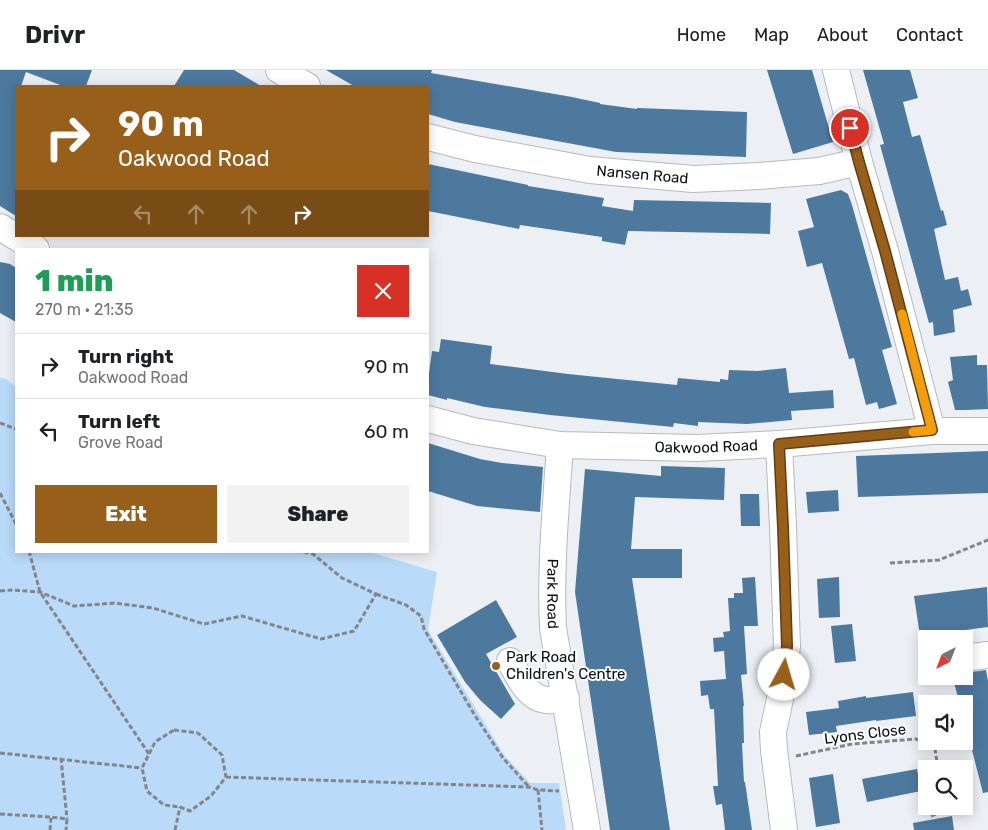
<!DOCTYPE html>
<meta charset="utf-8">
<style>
body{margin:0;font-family:Rubik,sans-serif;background:#f2f2f2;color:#202124;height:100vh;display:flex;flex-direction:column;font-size:19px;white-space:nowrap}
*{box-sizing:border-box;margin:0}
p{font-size:16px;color:#757577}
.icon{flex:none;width:28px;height:28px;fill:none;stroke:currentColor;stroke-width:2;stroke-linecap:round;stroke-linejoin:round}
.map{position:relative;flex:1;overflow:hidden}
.drawer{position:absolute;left:15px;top:178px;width:414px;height:305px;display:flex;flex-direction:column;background:#fff;border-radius:0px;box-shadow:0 2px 12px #0003}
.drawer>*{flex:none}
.top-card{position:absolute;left:15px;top:15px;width:414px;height:152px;border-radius:0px;box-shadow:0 2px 12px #0003;background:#975f1a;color:#fff;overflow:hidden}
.needle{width:32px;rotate:222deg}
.fabs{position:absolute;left:918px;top:560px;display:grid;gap:10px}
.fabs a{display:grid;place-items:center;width:55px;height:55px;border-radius:0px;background:#fff;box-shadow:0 2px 12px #0003;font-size:25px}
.pin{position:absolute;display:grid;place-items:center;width:42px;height:42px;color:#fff;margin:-21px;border:2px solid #fff;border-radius:50%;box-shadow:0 1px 5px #0007}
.me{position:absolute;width:55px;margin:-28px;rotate:6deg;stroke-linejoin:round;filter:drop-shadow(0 0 4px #0008)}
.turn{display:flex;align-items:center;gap:18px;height:105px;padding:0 20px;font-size:22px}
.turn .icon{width:65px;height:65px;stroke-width:2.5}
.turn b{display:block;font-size:35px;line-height:42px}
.lanes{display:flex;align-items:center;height:48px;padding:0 20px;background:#0003;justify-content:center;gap:25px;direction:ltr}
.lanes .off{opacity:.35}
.round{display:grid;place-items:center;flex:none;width:52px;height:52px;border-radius:0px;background:#f2f2f2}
.overview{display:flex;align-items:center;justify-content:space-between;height:85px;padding:0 20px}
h1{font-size:30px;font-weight:800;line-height:38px;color:#1e9e55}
.action{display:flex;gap:10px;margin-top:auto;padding:10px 20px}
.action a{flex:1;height:58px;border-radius:0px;background:#975f1a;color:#fff;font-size:20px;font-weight:800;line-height:58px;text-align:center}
.action a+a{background:#f2f2f2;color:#202124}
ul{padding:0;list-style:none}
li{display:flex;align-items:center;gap:15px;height:65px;padding:0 20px;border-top:1px solid #e0e0e0}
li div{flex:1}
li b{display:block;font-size:19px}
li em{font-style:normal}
header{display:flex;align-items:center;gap:30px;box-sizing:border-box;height:70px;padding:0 25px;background:#fff;border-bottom:1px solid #e0e0e0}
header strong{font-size:24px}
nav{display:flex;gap:28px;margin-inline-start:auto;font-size:18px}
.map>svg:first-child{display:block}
.green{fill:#b9daf9}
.building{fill:#4d799f}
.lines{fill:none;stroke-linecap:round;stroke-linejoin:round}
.minor-casing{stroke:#b5babe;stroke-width:28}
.path{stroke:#838589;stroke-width:3;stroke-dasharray:5 2.5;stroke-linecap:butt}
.minor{stroke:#fff;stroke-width:26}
.route-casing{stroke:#623e11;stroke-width:12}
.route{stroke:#975f1a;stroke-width:9}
.slow{stroke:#f59e0b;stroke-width:9}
.poi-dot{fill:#975f1a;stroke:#fbfdff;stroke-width:2}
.labels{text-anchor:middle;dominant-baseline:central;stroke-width:4;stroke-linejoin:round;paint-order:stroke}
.street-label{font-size:15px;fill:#0d0e10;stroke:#fbfdff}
.poi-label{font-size:15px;fill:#0d0e10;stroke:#fbfdff;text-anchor:start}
</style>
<header>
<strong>Drivr</strong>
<nav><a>Home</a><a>Map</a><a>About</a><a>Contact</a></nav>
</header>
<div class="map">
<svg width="988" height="760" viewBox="0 0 988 760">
<rect width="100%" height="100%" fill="#ecf0f5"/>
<path class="green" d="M 0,307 L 7,310 L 16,317 L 16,481 L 366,481 L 437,502 L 428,560 L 504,685 L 530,713 L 559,713 L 566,760 L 0,760 Z"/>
<path class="building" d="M 0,0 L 92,0 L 86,16 L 63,16 L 26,2 L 21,16 L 16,16 L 16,146 L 0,136 Z
M 184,0 L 234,0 L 261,16 L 174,16 Z
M 326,0 L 432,0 L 431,3 L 572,27 L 600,33 L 600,34 L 637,39 L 637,38 L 747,42 L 746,87 L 616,82 L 455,52 L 428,44 L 428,16 L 354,16 Z
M 767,0 L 812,0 L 833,72 L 793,84 Z
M 863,0 L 910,0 L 918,28 L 903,32 L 912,67 L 920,65 L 941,141 L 943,140 L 947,155 L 934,159 L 945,210 L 958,207 L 961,221 L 968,219 L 972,235 L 953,240 L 955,262 L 934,266 L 933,252 L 929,253 L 880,75 L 884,74 Z
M 428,94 L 528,115 L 528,116 L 604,128 L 602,136 L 633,141 L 634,130 L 771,133 L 770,164 L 628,161 L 625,175 L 602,171 L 602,167 L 520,155 L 519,159 L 428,141 Z
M 841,120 L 848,124 L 852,135 L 892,277 L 882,280 L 897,334 L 879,339 L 877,332 L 866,335 L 854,288 L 849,289 L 822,193 L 807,197 L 798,161 L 814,157 L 806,129 Z
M 0,192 L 10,194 L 16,198 L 16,252 L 0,243 Z
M 441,269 L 492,276 L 490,294 L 568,304 L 677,315 L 678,308 L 720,312 L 720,309 L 728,310 L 729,300 L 758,301 L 786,298 L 789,323 L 833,320 L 834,338 L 791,341 L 792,350 L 747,354 L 698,352 L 698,356 L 674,353 L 673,357 L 550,345 L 485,337 L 447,328 L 447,330 L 428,325 L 428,303 L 429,303 L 432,281 L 439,282 Z
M 977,285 L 977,295 L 987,295 L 988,339 L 966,340 L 955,340 L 948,312 L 953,310 L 950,287 Z
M 428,373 L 480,389 L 502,393 L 543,397 L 540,442 L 477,436 L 428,421 Z
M 988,381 L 988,423 L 858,427 L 856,386 Z
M 661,396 L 725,398 L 724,430 L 635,427 L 631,479 L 682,479 L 682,508 L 632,508 L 670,760 L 610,760 L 575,522 L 585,399 L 661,406 Z
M 838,420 L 839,441 L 808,443 L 806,422 Z
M 740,424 L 759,424 L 760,456 L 741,456 Z
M 755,507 L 758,556 L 744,556 L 747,604 L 741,605 L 744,636 L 743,636 L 744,673 L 742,673 L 744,712 L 745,712 L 752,760 L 725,760 L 722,734 L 716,735 L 713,716 L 718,716 L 714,639 L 710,639 L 708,625 L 701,626 L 700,611 L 726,609 L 724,581 L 714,582 L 713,568 L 724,567 L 723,562 L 730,561 L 728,528 L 734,528 L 734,523 L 743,523 L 742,508 Z
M 839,507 L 840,547 L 819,548 L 817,509 Z
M 987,517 L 988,557 L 920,566 L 914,526 Z
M 496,530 L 517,567 L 486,584 L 515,634 L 501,649 L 480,630 L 465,612 L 437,565 Z
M 852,554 L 856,591 L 835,593 L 831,556 Z
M 986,600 L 988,611 L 988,722 L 983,723 L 964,649 L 964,634 L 960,634 L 952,606 L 964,606 L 964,603 Z
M 913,622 L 916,646 L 876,651 L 876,650 L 836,656 L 837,662 L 809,665 L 806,642 L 839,638 L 838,631 L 866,626 L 866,628 Z
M 917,699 L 921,721 L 867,732 L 862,709 Z
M 833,704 L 840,753 L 816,757 L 809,708 Z
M 952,746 L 954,760 L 914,760 L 913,753 Z"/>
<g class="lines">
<g class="minor-casing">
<g id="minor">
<path d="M 279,0 L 307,16"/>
<path d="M 836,0 L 859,92 L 885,181 L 932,361"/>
<path id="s1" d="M 428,67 L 475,79 L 590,100 L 693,109 L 759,106 L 819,101 L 859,92"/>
<path d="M 0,157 L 36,179"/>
<path id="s2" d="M 428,349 L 473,361 L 560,375 L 697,378 L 779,374 L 932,361 L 988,361"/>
<path d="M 779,374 L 783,457 L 787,576 L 782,619 L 773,662 L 774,680 L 784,760"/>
<path id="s3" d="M 560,375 C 556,436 550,497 553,558 L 587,760"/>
<path d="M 964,588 L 988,585"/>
<path d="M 510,591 C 518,605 527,628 546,630 C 552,631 560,629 566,628"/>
</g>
</g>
<path class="path" d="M 0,353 L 16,359
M 0,423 L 16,454
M 29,481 L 40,522 L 149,684
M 890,493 L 939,490 L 988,470
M 0,521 L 12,520 L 40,522 L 74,536 L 115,533 L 153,538 L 204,554 L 242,546 L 321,569 L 354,561 L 376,524 L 342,508 L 313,484 L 301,481
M 376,524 L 406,535 L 421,546 L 424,559 L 474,644 L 503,688 L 529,717
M 174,660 L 198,663 L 222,685 L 226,707 L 211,726 L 190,741 L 180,737 L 164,735 L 147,721 L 142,698 L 155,672 Z
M 0,683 L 142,698
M 796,686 L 852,674 L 916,669 L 926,673 L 935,679 L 938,699
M 61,688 L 67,749
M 226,707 L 529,717 L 538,720 L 559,721
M 538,720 L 542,760
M 0,744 L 51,747 L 67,749 L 66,760
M 931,746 L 946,740 L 945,736
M 50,760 L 51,747
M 175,760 L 180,737"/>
<use href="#minor" class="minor"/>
</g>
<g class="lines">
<g class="route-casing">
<path id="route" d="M 784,605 L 787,576 L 783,457 L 779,374 L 932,360 L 885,181 L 859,92 L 850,58"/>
</g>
<use href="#route" class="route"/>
<path class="slow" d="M 902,244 L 932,360 L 913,362"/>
</g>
<circle class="poi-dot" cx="496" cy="596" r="5"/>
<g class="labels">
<g class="street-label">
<text stroke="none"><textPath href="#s1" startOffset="218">Nansen Road</textPath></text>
<text stroke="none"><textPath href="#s2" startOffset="281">Oakwood Road</textPath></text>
<text stroke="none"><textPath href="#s3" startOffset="149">Park Road</textPath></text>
<text transform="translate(865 664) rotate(-7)">Lyons Close</text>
</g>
<g class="poi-label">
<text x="506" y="587">Park Road<tspan x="506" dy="17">Children's Centre</tspan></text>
</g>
</g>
</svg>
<div class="fabs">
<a><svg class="needle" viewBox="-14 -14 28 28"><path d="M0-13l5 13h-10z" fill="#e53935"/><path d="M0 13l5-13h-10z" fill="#757577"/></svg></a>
<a><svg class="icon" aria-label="sound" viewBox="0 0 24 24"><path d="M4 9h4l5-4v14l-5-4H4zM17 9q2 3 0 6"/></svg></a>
<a><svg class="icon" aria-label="search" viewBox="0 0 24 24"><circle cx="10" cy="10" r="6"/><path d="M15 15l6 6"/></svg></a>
</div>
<div class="pin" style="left:850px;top:58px;background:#d93025"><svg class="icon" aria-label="arrive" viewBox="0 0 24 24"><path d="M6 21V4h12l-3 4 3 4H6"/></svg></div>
<svg class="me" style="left:784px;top:605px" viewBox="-20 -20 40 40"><circle r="19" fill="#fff"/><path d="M0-13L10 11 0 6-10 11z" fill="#975f1a"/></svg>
<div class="top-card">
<div class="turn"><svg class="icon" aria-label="right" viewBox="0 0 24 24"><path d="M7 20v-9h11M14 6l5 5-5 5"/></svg><div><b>90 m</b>Oakwood Road</div></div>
<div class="lanes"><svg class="icon off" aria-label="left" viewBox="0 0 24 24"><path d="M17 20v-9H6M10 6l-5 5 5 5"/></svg><svg class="icon off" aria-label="ahead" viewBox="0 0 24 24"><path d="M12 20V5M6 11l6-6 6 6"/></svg><svg class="icon off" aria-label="ahead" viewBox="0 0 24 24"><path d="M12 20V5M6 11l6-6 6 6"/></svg><svg class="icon" aria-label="right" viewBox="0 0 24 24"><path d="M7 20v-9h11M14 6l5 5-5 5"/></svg></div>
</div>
<section class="drawer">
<div class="overview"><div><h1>1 min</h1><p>270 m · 21:35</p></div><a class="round" style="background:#d93025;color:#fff"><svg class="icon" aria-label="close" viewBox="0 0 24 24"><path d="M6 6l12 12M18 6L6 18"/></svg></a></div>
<ul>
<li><svg class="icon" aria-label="right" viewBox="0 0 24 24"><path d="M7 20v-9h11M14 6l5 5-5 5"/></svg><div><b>Turn right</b><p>Oakwood Road</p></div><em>90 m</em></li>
<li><svg class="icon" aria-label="left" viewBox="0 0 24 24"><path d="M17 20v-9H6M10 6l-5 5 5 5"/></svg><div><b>Turn left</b><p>Grove Road</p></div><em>60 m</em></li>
</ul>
<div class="action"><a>Exit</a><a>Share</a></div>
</section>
</div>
